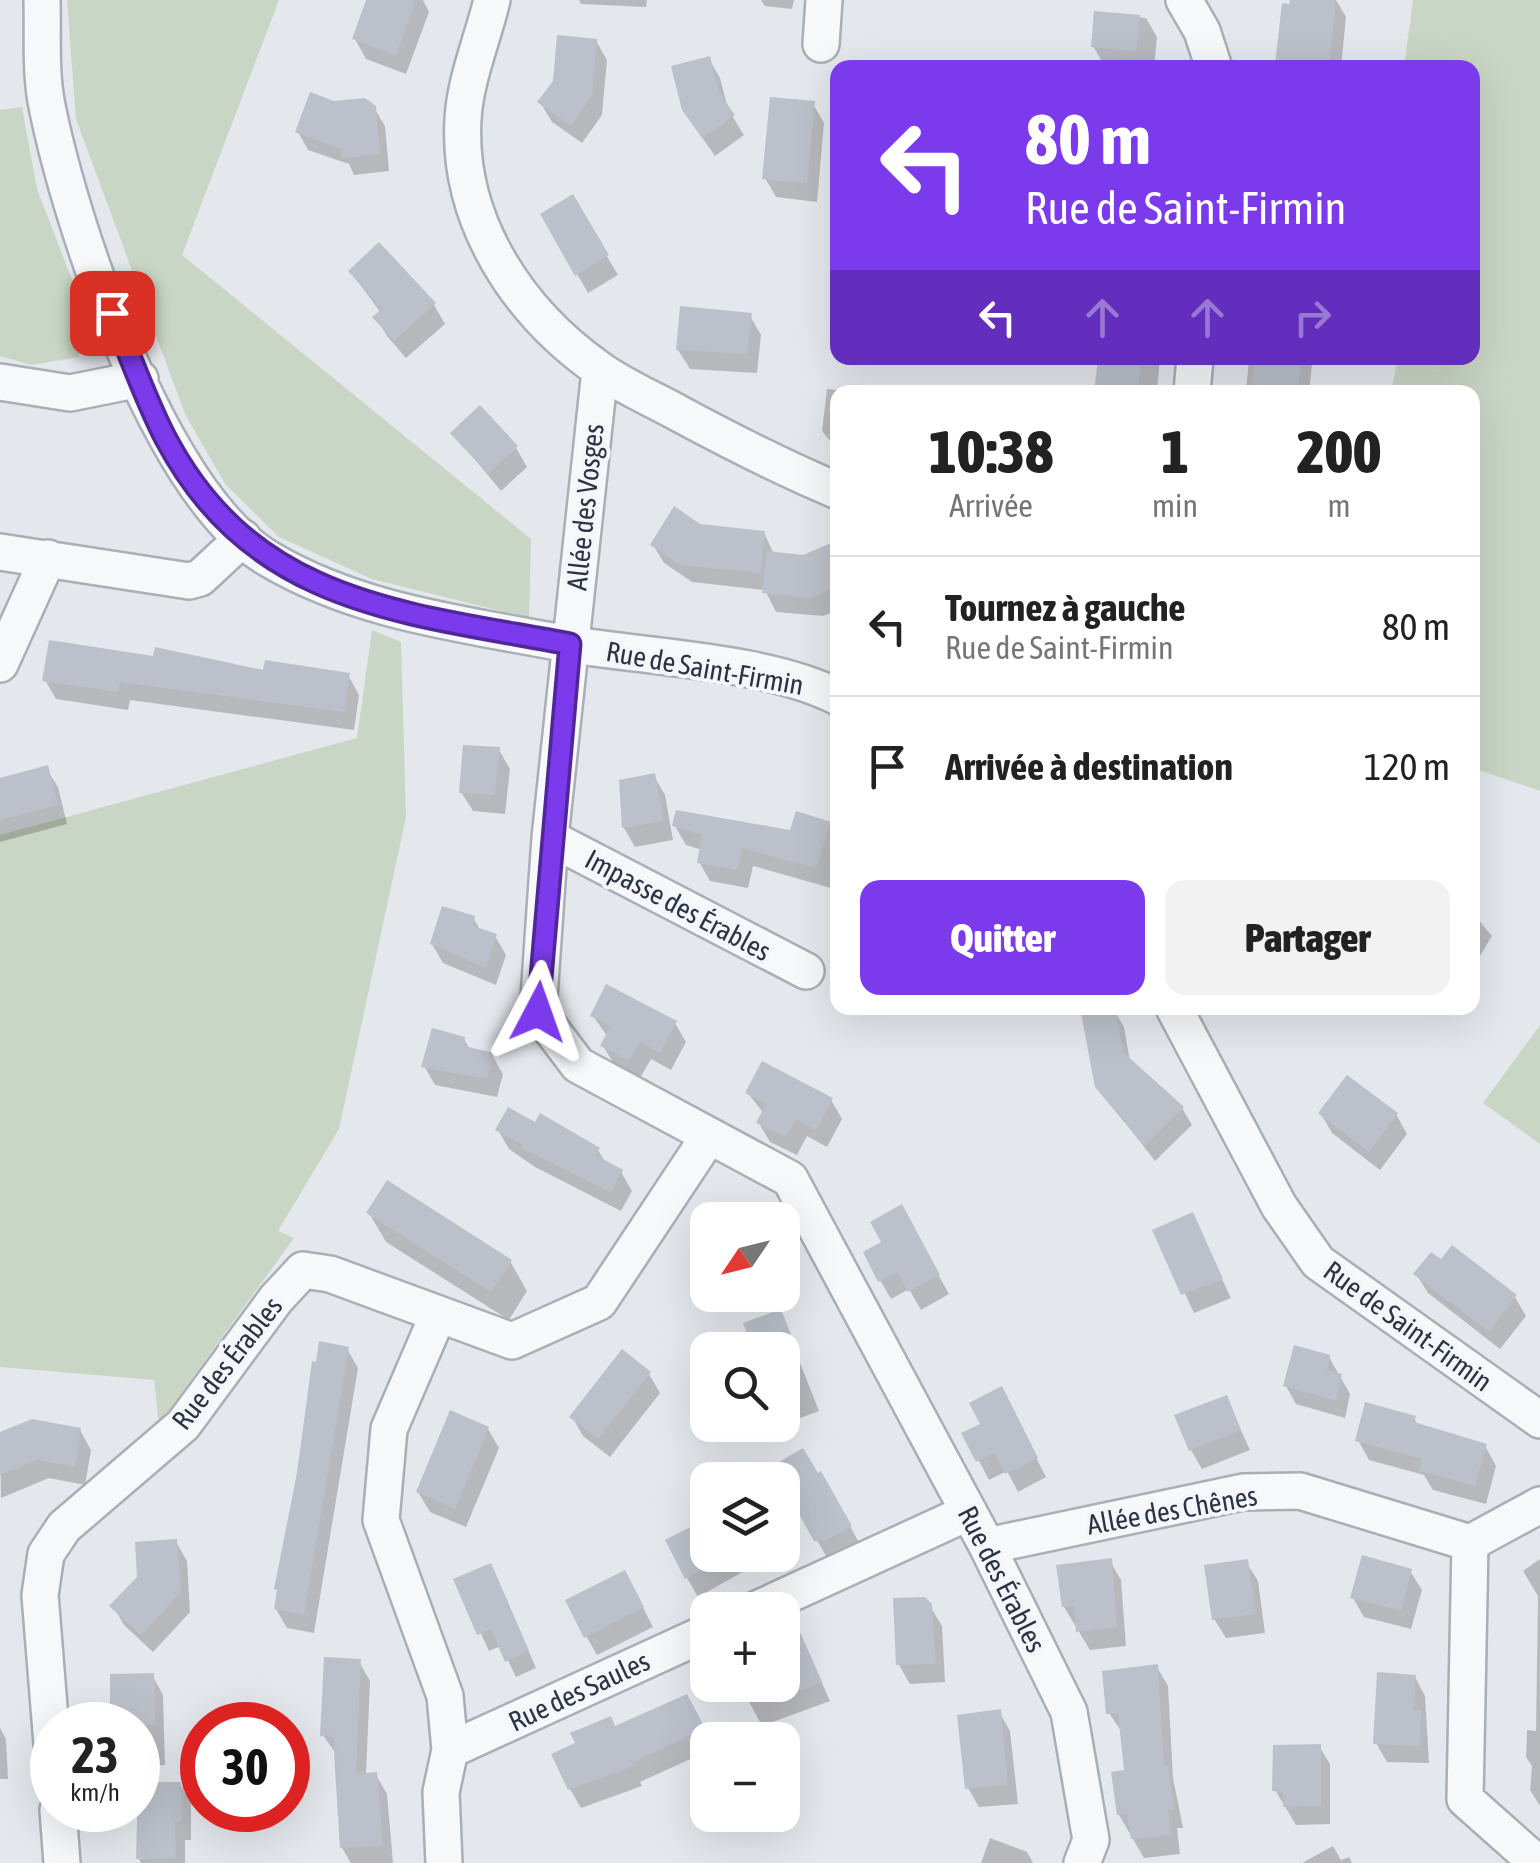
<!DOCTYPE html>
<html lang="fr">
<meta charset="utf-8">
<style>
body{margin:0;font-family:"Asap Condensed",sans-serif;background:#f2f2f2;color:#222;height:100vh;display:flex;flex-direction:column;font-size:38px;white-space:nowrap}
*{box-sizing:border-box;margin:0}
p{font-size:32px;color:#767676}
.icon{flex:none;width:55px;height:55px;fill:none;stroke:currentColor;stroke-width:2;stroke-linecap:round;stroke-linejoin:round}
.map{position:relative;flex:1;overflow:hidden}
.side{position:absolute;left:830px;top:385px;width:650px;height:630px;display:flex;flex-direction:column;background:#fff;border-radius:20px;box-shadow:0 10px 40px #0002}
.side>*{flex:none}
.top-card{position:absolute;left:830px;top:60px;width:650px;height:305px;border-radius:20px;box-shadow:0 10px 40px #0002;background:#7c3aed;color:#fff;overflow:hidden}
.needle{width:65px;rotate:235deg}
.buttons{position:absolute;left:690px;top:1202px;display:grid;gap:20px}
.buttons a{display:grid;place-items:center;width:110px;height:110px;border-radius:20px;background:#fff;box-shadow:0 10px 40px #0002;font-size:50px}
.speed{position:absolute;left:30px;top:1702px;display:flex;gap:20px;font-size:50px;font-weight:700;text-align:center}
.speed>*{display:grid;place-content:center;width:130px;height:130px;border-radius:50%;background:#fff;box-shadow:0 10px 40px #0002;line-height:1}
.speed small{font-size:25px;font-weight:400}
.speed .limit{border:15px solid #d22;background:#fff;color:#111}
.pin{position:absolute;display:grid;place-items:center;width:85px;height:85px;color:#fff;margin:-42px;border-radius:20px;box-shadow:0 5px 15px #0006}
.me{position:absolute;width:110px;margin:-55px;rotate:4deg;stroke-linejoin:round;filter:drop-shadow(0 0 8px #0008)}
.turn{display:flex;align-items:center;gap:35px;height:210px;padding:0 30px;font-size:45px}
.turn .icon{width:130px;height:130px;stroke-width:2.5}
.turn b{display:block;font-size:70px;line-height:85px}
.lanes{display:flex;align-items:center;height:95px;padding:0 30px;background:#0003;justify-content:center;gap:50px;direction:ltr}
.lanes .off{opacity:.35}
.eta{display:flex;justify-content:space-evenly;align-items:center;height:170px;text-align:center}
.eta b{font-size:60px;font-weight:800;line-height:70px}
.action{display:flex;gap:20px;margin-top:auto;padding:20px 30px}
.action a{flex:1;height:115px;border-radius:20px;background:#7c3aed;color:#fff;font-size:40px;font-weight:800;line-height:115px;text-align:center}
.action a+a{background:#f2f2f2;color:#222}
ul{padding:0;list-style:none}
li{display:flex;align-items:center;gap:30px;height:140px;padding:0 30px;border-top:2px solid #e0e0e0}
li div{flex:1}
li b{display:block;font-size:38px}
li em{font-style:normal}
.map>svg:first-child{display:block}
.green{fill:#c9d6c5}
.shadow{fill:#0003}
.building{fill:#bbc0ca}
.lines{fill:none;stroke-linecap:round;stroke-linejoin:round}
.street-casing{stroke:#a9aeb7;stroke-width:40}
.street{stroke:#f7f8fa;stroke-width:35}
.route-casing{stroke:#51269a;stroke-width:25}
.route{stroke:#7c3aed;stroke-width:18}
.labels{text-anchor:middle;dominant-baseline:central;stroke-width:8;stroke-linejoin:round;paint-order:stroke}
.street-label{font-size:28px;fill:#2b3445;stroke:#f4f6f9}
</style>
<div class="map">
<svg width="1540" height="1863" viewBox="0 0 1540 1863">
<rect width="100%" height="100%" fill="#e4e7ec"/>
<path class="green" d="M 67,0 L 279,0 L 182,255 L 531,539 L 529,618 L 372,579 L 279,537 L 225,484 L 185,414 L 76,119 Z
M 1413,0 L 1540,0 L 1540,791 L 1473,768 L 1472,392 L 1391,392 L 1398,358 L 1472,358 L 1472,68 L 1404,67 Z
M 22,107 L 37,189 L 76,290 L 79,357 L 31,365 L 0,356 L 0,110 Z
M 372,630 L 401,642 L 406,817 L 339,1129 L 278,1231 L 294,1238 L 159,1424 L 154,1380 L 0,1367 L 0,835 L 357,738 Z
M 1540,1025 L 1540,1144 L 1483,1103 Z"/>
<path class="shadow" d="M 369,0 L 423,0 L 429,12 L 406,74 L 366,59 L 355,39 Z
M 579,0 L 647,0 L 646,7 L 581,4 Z
M 761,0 L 794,0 L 792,9 L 765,6 Z
M 1292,0 L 1336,0 L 1346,17 L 1341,68 L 1278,68 L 1284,6 L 1292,7 Z
M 1097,14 L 1146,18 L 1157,37 L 1154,68 L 1104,65 L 1093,46 Z
M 596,41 L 607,60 L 602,115 L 582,143 L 552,122 L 540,102 Z
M 709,59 L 720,78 L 728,109 L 744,135 L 715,156 L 696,129 Z
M 334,104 L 374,108 L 385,126 L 389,171 L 354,175 L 349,164 L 308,150 L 298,132 Z
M 813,104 L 824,123 L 817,202 L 776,197 L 765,178 Z
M 572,197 L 618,275 L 588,293 L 543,215 Z
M 379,246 L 434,305 L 445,324 L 406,358 L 387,336 L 376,317 L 381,313 L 351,272 Z
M 750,316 L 761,335 L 757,373 L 690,369 L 678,350 Z
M 1099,358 L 1160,358 L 1157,392 L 1095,392 Z
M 1249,358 L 1307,358 L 1312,365 L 1309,392 L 1246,392 Z
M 827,389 L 859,392 L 838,392 L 838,451 L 822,431 Z
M 453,433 L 516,448 L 527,467 L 501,491 Z
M 699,526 L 764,533 L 774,554 L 803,558 L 838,551 L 838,610 L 823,616 L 776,612 L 765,590 L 692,582 L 664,563 L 653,545 Z
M 266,673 L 348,675 L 359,695 L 354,730 L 130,700 L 128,710 L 56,699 L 45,680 Z
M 499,750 L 510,769 L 505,814 L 473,811 L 461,792 Z
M 46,768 L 58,787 L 67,824 L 0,842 L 0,781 Z
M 654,776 L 665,795 L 673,840 L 635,847 L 624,828 L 622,782 Z
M 829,824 L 838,838 L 838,890 L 753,866 L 748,888 L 710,881 L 699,862 L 702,850 L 686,845 L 675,826 L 791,833 Z
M 1472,912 L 1492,936 L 1472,969 Z
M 473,918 L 481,931 L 495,936 L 506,955 L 496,985 L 443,963 L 432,944 Z
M 1114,1010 L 1124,1027 L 1130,1061 L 1182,1108 L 1192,1125 L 1155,1161 L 1097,1086 Z
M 593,1016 L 675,1023 L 686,1042 L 671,1070 L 651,1059 L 640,1078 L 614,1064 L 603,1046 L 608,1037 Z
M 464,1039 L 470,1050 L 492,1055 L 503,1074 L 497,1097 L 435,1085 L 424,1066 Z
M 748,1093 L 831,1100 L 842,1119 L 827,1147 L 807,1136 L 797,1155 L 770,1142 L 759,1123 L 764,1114 Z
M 1321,1114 L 1396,1114 L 1407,1134 L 1380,1170 L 1332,1133 Z
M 536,1125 L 598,1150 L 606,1163 L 621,1172 L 632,1191 L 621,1211 L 535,1167 L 509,1149 L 498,1130 Z
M 712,1208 L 727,1220 L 708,1220 L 708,1264 L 690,1240 Z
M 901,1208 L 949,1294 L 921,1310 L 909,1289 L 891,1299 L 880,1280 L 885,1243 Z
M 369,1213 L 510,1261 L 527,1291 L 509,1320 L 386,1242 Z
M 1192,1216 L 1231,1298 L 1194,1313 L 1156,1231 Z
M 1416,1274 L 1515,1297 L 1526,1316 L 1500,1349 L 1428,1293 Z
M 750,1295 L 765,1295 L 759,1302 Z
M 780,1312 L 819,1411 L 787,1423 L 782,1414 L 782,1350 L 756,1350 Z
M 347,1349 L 358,1368 L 314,1633 L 287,1628 L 276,1609 L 308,1402 Z
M 1329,1357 L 1350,1394 L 1345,1418 L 1296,1404 L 1286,1386 Z
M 649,1374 L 660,1393 L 610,1457 L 583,1436 L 572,1417 Z
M 1226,1398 L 1250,1450 L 1202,1469 L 1191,1450 Z
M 1011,1408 L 1046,1477 L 1018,1492 L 1007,1471 L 989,1480 L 965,1434 Z
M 1414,1418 L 1419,1427 L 1485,1446 L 1496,1466 L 1486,1504 L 1433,1490 L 1424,1475 L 1369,1460 L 1358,1440 Z
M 488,1429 L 499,1448 L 466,1527 L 430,1512 L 418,1492 Z
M 80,1430 L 91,1450 L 85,1485 L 49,1478 L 1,1498 L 0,1435 Z
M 775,1467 L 821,1474 L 861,1546 L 830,1563 Z
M 176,1542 L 187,1561 L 190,1612 L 153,1652 L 124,1625 L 113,1606 Z
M 708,1555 L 750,1555 L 755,1565 L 698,1597 L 687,1578 Z
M 1540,1559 L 1540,1806 L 1530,1790 L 1532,1766 L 1526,1757 L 1527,1730 L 1536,1731 L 1538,1596 L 1523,1571 Z
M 1110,1561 L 1121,1580 L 1126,1646 L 1090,1650 L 1064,1607 Z
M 1246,1562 L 1258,1581 L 1265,1633 L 1226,1638 L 1214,1619 Z
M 1410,1571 L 1422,1590 L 1411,1629 L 1364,1617 L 1353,1598 Z
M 456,1580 L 499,1582 L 536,1668 L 516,1677 L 501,1646 L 489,1651 Z
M 635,1592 L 653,1627 L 597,1655 L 586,1636 Z
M 930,1606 L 942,1626 L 945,1682 L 910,1684 L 899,1665 Z
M 809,1653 L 830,1701 L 762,1726 L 740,1685 L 782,1685 Z
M 359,1662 L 370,1681 L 366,1775 L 376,1775 L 387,1794 L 393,1863 L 351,1863 L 342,1848 L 337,1755 L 323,1735 Z
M 1157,1667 L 1168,1686 L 1173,1778 L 1183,1828 L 1177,1828 L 1180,1854 L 1144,1858 L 1119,1815 L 1127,1773 L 1122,1732 L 1109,1713 Z
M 152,1675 L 163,1695 L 165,1765 L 138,1765 L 138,1725 L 113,1725 Z
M 1415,1677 L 1425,1696 L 1429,1763 L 1387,1762 L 1376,1743 Z
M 999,1712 L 1010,1731 L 1018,1804 L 979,1807 L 968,1788 Z
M 697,1715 L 709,1740 L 708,1751 L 640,1782 L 642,1786 L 581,1808 L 570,1789 L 579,1745 L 615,1729 Z
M 0,1728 L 6,1739 L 8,1779 L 0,1779 Z
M 1319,1746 L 1330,1764 L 1330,1824 L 1296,1825 L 1275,1790 Z
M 180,1784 L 191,1803 L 191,1840 L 185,1840 L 185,1863 L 141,1863 L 138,1858 Z
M 990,1838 L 1027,1852 L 1033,1863 L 981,1863 Z
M 1333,1846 L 1341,1860 L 1349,1857 L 1352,1863 L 1302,1863 Z"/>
<path class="building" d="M 366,0 L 416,0 L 396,56 L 352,39 Z
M 1290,0 L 1336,0 L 1329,68 L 1275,64 L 1282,3 L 1289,4 Z
M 1094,11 L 1140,15 L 1136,51 L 1091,47 Z
M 557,35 L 597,39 L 592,95 L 571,126 L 537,102 L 553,81 Z
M 710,56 L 719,92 L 735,115 L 702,138 L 682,110 L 671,66 Z
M 310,92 L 334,101 L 365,98 L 376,106 L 380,154 L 342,158 L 341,149 L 295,132 Z
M 770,97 L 815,101 L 807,183 L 762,179 Z
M 573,194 L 609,255 L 575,276 L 540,214 Z
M 379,242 L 436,303 L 394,341 L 372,317 L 382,309 L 348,271 Z
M 680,306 L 752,313 L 747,354 L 676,350 Z
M 1098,358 L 1141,358 L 1138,392 L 1094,392 Z
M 1255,358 L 1301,358 L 1298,392 L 1251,392 Z
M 480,405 L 518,446 L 488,474 L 450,433 Z
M 674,506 L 700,524 L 765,531 L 761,573 L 680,565 L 650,545 Z
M 838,540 L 838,586 L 811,598 L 762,593 L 767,551 L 803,555 Z
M 49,640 L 153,656 L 155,647 L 263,670 L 265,660 L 350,673 L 344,712 L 120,682 L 118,692 L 42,681 Z
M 463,745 L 500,747 L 495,795 L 459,793 Z
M 48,765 L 58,805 L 0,820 L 0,778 Z
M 655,773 L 664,821 L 622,828 L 619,780 Z
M 676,810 L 790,830 L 796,811 L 831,822 L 816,868 L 742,848 L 738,870 L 697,863 L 702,835 L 672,826 Z
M 442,906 L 475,916 L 473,926 L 497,934 L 486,968 L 430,944 Z
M 606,984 L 677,1021 L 660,1053 L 640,1042 L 629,1061 L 600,1046 L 610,1026 L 590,1016 Z
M 1115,1008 L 1123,1052 L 1184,1107 L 1144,1146 L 1095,1087 L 1081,1013 Z
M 432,1028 L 465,1037 L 464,1046 L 494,1053 L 487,1079 L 421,1067 Z
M 762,1061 L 833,1098 L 816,1130 L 796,1119 L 786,1137 L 756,1123 L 766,1104 L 745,1093 Z
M 1347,1075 L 1398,1113 L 1369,1152 L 1318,1113 Z
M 508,1107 L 535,1122 L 540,1113 L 600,1148 L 596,1155 L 623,1170 L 611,1193 L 521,1148 L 523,1145 L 495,1130 Z
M 387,1180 L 512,1260 L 491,1292 L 366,1213 Z
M 902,1204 L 940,1275 L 908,1292 L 897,1272 L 878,1282 L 863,1252 L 881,1242 L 870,1222 Z
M 1193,1212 L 1223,1279 L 1181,1295 L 1152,1230 Z
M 1452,1245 L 1517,1295 L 1489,1332 L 1413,1274 L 1431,1252 L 1441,1259 Z
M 781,1309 L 797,1350 L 753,1350 L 743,1323 Z
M 319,1341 L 349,1347 L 304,1615 L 274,1609 L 277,1590 L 274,1589 L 297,1473 L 312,1361 L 316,1362 Z
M 1294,1345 L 1330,1355 L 1327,1370 L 1342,1374 L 1336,1401 L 1283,1386 Z
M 622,1349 L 651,1372 L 598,1439 L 569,1417 Z
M 1002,1386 L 1038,1458 L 1005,1474 L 995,1453 L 976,1462 L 961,1433 L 980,1424 L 969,1403 Z
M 1227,1395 L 1241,1430 L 1189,1451 L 1174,1415 Z
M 1365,1402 L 1416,1416 L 1414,1422 L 1487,1444 L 1475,1486 L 1419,1471 L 1422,1459 L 1355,1441 Z
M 450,1410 L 489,1427 L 455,1509 L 416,1492 Z
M 32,1419 L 81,1428 L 75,1467 L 37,1460 L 0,1475 L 0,1432 Z
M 803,1448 L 818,1473 L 821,1471 L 852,1526 L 824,1541 L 814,1541 L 772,1466 Z
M 708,1518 L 708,1567 L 685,1579 L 665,1540 Z
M 177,1539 L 181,1592 L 141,1635 L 109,1606 L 137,1577 L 135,1542 Z
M 1362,1555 L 1412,1569 L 1401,1611 L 1350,1598 Z
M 1112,1558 L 1117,1627 L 1076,1632 L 1074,1606 L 1062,1607 L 1056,1565 Z
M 1248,1559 L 1256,1614 L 1212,1620 L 1204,1565 Z
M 491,1563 L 529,1651 L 505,1662 L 491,1629 L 477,1635 L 453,1579 Z
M 625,1570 L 644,1607 L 584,1638 L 565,1600 Z
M 925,1597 L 932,1604 L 936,1664 L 896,1665 L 893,1598 Z
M 793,1616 L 822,1682 L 782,1699 L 782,1621 Z
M 324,1657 L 361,1659 L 356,1774 L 377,1772 L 383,1846 L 340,1848 L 333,1737 L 320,1736 Z
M 1158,1664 L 1164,1766 L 1168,1765 L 1174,1809 L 1168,1810 L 1171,1835 L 1131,1839 L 1127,1814 L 1117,1815 L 1111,1772 L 1124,1770 L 1118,1713 L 1106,1714 L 1102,1671 Z
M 1377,1672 L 1416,1675 L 1414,1710 L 1421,1710 L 1420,1746 L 1373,1744 Z
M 154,1673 L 155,1725 L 110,1725 L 110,1674 Z
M 687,1694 L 705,1728 L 632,1763 L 634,1766 L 568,1790 L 551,1754 L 575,1743 L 570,1733 L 611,1716 L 615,1726 Z
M 1001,1709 L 1008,1785 L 965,1789 L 957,1715 Z
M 1321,1744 L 1321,1806 L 1283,1807 L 1283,1792 L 1272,1791 L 1273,1745 Z
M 138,1782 L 181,1782 L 182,1822 L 175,1822 L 176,1858 L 136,1859 Z"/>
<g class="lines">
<g class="street-casing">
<path id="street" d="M 42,0 C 43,34 40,72 47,106 C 71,226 160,495 269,559 C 357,611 457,623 557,642 C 642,658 762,659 838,697
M 492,0 C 483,38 465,80 463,119 C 457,221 518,312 599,369 C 624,387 653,399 680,414 C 732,442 783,468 838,491
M 1184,0 L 1202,31 L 1214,68
M 821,44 L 824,0
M 600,370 L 550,838 L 538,1012 L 578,1065 L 790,1179 L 987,1546 L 1069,1712 L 1091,1840 L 1082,1863
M 0,382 L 70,393 L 140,379
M 1192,392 L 1195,358
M 0,552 L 189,581 L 200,578 L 243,538
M 0,664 L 48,558
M 550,838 L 806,971
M 1174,1008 L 1279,1206 L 1318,1262 L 1540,1420
M 438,1315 L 389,1429 L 381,1520 L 445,1696 L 450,1750 L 441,1792 L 444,1863
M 987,1546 L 1243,1492 L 1300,1491 L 1470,1543
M 755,1610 L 969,1512
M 52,1744 L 40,1595 L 46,1554 L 64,1527 L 183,1425 L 276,1299 L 303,1270 L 330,1274 L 512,1341 L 599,1302 L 709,1136
M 450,1750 L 708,1632
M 58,1810 L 62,1863
M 1537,1863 L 1465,1799 L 1470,1543 L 1540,1505"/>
</g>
<use href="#street" class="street"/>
</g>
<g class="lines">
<g class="route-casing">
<path id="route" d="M 112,313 C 130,354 145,399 166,439 C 254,605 406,613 570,644 L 538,1012"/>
</g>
<use href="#route" class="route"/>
</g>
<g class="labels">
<g class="street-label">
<text transform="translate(585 507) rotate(-84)">Allée des Vosges</text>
<text transform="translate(705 668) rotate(10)">Rue de Saint-Firmin</text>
<text transform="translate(678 905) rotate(28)">Impasse des Érables</text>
<text transform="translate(1408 1326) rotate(36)">Rue de Saint-Firmin</text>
<text transform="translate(227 1363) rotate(-52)">Rue des Érables</text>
<text transform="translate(1172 1510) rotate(-10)">Allée des Chênes</text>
<text transform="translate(1002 1579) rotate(63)">Rue des Érables</text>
<text transform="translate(579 1691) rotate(-25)">Rue des Saules</text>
</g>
</g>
</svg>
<div class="buttons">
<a><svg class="needle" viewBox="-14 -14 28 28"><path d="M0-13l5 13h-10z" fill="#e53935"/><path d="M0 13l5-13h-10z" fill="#767676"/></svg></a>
<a><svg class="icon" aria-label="search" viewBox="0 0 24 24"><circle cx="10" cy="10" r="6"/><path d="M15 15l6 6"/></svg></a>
<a><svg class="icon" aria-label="layers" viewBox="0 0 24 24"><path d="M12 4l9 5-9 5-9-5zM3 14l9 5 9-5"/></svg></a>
<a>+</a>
<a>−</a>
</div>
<div class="speed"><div>23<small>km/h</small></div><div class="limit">30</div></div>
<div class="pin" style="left:112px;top:313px;background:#d93025"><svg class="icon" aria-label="arrive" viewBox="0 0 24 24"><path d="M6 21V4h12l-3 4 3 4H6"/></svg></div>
<svg class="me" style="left:538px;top:1012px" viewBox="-20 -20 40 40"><path d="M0-17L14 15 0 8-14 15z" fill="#7c3aed" stroke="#fff" stroke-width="4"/></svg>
<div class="top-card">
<div class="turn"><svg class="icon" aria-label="left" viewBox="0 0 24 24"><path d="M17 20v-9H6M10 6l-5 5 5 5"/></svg><div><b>80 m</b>Rue de Saint-Firmin</div></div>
<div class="lanes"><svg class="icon" aria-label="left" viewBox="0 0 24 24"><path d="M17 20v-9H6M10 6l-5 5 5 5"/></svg><svg class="icon off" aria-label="ahead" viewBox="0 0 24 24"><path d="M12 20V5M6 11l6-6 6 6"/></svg><svg class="icon off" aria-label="ahead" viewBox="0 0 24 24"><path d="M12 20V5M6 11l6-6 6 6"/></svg><svg class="icon off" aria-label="right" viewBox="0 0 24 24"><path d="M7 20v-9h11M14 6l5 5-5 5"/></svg></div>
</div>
<section class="side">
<div class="eta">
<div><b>10:38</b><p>Arrivée</p></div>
<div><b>1</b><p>min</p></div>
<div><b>200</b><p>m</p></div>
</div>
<ul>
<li><svg class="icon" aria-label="left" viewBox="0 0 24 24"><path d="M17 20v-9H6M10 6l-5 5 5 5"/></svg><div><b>Tournez à gauche</b><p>Rue de Saint-Firmin</p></div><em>80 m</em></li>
<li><svg class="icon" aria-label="arrive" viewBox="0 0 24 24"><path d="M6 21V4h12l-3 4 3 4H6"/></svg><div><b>Arrivée à destination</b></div><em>120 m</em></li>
</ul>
<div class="action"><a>Quitter</a><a>Partager</a></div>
</section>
</div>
